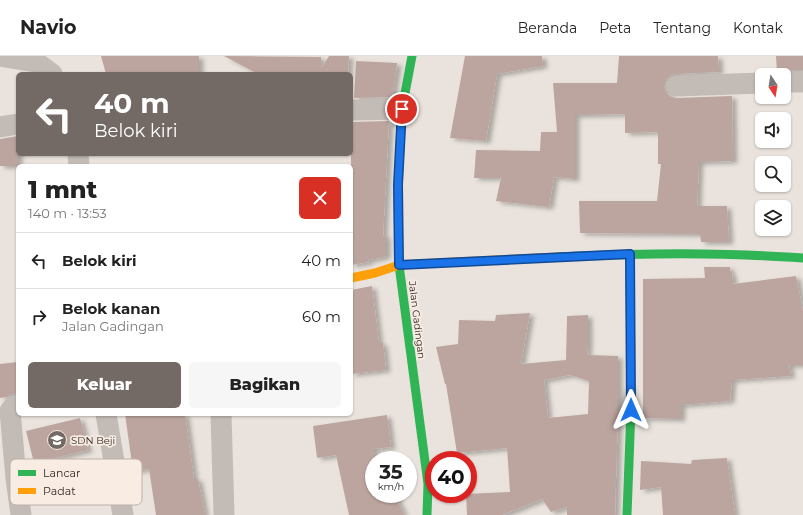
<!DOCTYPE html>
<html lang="id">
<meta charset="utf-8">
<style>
body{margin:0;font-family:Montserrat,sans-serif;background:#f6f6f6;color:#222;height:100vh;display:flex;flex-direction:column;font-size:15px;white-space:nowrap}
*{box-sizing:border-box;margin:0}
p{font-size:13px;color:#767676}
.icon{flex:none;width:22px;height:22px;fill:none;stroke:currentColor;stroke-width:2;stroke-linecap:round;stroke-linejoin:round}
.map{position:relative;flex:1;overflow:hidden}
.details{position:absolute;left:16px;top:108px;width:337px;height:252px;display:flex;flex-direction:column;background:#fff;border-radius:6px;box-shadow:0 1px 3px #0004}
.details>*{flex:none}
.banner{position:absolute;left:16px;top:16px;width:337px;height:84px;border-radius:6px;box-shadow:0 1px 3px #0004;background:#736965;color:#fff;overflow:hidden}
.needle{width:26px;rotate:168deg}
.controls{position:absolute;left:755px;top:12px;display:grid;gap:8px}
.controls a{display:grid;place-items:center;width:36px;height:36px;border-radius:6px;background:#fff;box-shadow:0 1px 3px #0004;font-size:20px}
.speed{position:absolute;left:365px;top:395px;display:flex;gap:8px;font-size:20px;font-weight:700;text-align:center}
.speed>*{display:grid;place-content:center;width:52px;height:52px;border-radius:50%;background:#fff;box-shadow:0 1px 3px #0004;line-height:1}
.speed small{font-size:10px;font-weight:400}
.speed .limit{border:6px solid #d22;background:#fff;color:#111}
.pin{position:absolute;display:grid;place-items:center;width:34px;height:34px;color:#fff;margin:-17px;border:2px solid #fff;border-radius:50%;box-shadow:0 1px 4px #0007}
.me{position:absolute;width:44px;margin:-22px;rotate:0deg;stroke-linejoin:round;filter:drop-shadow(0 0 3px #0008)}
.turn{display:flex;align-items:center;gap:14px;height:84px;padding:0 12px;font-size:18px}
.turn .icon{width:52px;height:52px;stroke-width:2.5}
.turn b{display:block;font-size:28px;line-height:34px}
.round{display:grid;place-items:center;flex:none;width:42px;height:42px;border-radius:6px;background:#f6f6f6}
.overview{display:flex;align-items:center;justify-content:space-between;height:68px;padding:0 12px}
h1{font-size:24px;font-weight:800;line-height:30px}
.action{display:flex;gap:8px;margin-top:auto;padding:8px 12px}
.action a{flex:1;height:46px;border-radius:6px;background:#736965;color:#fff;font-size:16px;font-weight:800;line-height:46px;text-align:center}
.action a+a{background:#f6f6f6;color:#222}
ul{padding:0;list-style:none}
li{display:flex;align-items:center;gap:12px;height:56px;padding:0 12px;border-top:1px solid #e0e0e0}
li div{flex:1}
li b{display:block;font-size:15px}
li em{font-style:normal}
header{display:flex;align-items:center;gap:24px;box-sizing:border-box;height:56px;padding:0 20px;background:#fff;border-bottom:1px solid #e0e0e0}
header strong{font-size:19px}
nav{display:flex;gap:22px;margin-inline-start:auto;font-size:14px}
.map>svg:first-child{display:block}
.building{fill:#bda59f;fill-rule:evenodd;filter:url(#shadow)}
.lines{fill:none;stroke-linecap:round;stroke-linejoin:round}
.street{stroke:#c3bbb6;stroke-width:21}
.fast{stroke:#30b455;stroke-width:9}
.slow{stroke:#ff9f0a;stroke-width:9}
.route-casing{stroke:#114b97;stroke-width:10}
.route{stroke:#1a73e8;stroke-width:7}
.labels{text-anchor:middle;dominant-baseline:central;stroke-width:3.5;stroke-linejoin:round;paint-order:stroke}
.street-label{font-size:10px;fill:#332825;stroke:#f8ece3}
.poi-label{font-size:10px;fill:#332825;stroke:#f8ece3;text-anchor:start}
.key{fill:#f8ece3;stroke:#bdb1aa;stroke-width:1}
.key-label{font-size:11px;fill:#332825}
</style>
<header>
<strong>Navio</strong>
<nav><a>Beranda</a><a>Peta</a><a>Tentang</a><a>Kontak</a></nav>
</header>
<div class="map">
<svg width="803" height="459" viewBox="0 0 803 459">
<defs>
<filter id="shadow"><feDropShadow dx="4.5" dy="2.5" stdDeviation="2" flood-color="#0004"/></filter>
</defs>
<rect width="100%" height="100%" fill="#eae3dd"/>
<path class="building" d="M 101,0 L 199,0 L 199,18 L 106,18 Z
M 224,0 L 321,1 L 321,12 L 329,0 L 349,0 L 348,18 L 258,18 Z
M 465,0 L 542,0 L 543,10 L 497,18 L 486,85 L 450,82 Z
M 619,0 L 718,0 L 719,16 L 675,18 L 669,20 L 666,24 L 664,31 L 666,37 L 670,40 L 676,42 L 732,40 L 733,105 L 699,106 L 697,150 L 727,150 L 729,186 L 701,186 L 700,178 L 580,177 L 579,145 L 657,145 L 661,108 L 658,108 L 658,76 L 625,77 L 625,58 L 575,59 L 575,123 L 554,121 L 549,151 L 496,145 L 501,122 L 474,122 L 476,94 L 540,95 L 541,76 L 557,76 L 553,27 L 617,27 Z
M 776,0 L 803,0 L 803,14 L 784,14 L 777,17 Z
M 356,5 L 397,7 L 396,15 L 392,41 L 354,42 Z
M 389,65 L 383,180 L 386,179 L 386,200 L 380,202 L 368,204 L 369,206 L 351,209 L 351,78 L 352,66 Z
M 18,80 L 18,110 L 0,110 L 0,83 Z
M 704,211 L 730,211 L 730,217 L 732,217 L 733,228 L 796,220 L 803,255 L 803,309 L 789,309 L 791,320 L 732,324 L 730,345 L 681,349 L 681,363 L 643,362 L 643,223 L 705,222 Z
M 372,230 L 379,287 L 383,287 L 386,314 L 351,318 L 351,234 Z
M 530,257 L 521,308 L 566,304 L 567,260 L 588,259 L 588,288 L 587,299 L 618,300 L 618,353 L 615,459 L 567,459 L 567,451 L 551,456 L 542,443 L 502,459 L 467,459 L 466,438 L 510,436 L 507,392 L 457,397 L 446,328 L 445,328 L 436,291 L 458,288 L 459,264 L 495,265 L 496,259 ZM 570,319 L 589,325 L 588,358 L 548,362 L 544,324 Z
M 18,306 L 18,337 L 11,338 L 7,341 L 0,342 L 0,308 Z
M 125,358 L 185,358 L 194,423 L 198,423 L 205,459 L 156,459 L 149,413 L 133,415 Z
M 387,359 L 391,391 L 374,393 L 374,438 L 395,438 L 404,459 L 349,459 L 336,399 L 317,402 L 313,370 Z
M 80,362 L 88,394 L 34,407 L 26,375 Z
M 727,402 L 735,459 L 663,459 L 661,431 L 640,434 L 641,405 L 691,408 L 692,404 Z"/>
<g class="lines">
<path class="street" d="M 0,0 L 36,6 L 52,18
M 784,26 L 803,26
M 676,30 L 762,27
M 351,54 L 402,53
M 0,71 L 18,68
M 78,98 L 79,110
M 18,349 L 14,350 L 10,355 L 16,422 L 21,459
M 106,358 L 123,459
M 221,358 L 224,459"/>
<path class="fast" d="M 412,0 L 402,53 L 398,129 L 399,209 L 428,428 L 427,459
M 557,201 C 605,199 654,197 703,198 C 736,198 770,200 803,202
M 627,459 L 631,353 L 630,198"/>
<path class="slow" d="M 351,222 L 375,217 L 399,209 L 557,201"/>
</g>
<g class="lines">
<g class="route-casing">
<path id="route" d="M 402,53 L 398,129 L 399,209 L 630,198 L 631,354"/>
</g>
<use href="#route" class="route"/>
</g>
<defs>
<g id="school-disc" transform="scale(1)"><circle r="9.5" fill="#736965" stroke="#f8ece3"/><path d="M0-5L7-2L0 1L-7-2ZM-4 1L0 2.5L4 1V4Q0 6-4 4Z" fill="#fff"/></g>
</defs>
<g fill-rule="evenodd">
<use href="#school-disc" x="57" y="384"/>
</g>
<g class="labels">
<g class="street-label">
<text transform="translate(417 264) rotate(83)">Jalan Gadingan</text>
</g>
<g class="poi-label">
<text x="71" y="384">SDN Beji</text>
</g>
</g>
<rect x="10" y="403" width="132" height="46" rx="6" class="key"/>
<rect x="18" y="414" width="18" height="6" fill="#30b455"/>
<rect x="18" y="432" width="18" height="6" fill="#ff9f0a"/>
<g class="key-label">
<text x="43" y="421">Lancar</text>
<text x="43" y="439">Padat</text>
</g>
</svg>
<div class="controls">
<a><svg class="needle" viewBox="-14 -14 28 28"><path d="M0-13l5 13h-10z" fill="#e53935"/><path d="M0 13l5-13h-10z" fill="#767676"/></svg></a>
<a><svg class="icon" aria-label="sound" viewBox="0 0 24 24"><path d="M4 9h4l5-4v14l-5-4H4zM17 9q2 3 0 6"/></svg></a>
<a><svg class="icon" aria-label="search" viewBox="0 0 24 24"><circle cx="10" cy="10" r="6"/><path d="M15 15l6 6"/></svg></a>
<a><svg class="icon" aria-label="layers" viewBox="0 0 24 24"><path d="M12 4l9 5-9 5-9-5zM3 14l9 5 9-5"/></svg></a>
</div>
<div class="speed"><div>35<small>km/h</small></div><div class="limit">40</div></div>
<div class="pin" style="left:402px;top:53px;background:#d93025"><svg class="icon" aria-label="arrive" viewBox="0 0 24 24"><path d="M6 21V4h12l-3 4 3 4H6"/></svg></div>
<svg class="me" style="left:631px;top:354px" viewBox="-20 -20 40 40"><path d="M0-17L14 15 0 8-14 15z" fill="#1a73e8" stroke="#fff" stroke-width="4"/></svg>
<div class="banner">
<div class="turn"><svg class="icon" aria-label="left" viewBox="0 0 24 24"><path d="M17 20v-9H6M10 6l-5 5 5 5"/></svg><div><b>40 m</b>Belok kiri</div></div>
</div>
<section class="details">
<div class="overview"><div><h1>1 mnt</h1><p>140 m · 13:53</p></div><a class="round" style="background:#d93025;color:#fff"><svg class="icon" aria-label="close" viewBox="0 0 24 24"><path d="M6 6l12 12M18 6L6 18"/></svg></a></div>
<ul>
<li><svg class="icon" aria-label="left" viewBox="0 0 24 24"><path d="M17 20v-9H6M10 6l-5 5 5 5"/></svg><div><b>Belok kiri</b></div><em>40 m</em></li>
<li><svg class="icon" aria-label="right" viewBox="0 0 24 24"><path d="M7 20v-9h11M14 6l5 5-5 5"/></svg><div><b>Belok kanan</b><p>Jalan Gadingan</p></div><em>60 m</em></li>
</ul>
<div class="action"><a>Keluar</a><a>Bagikan</a></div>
</section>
</div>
